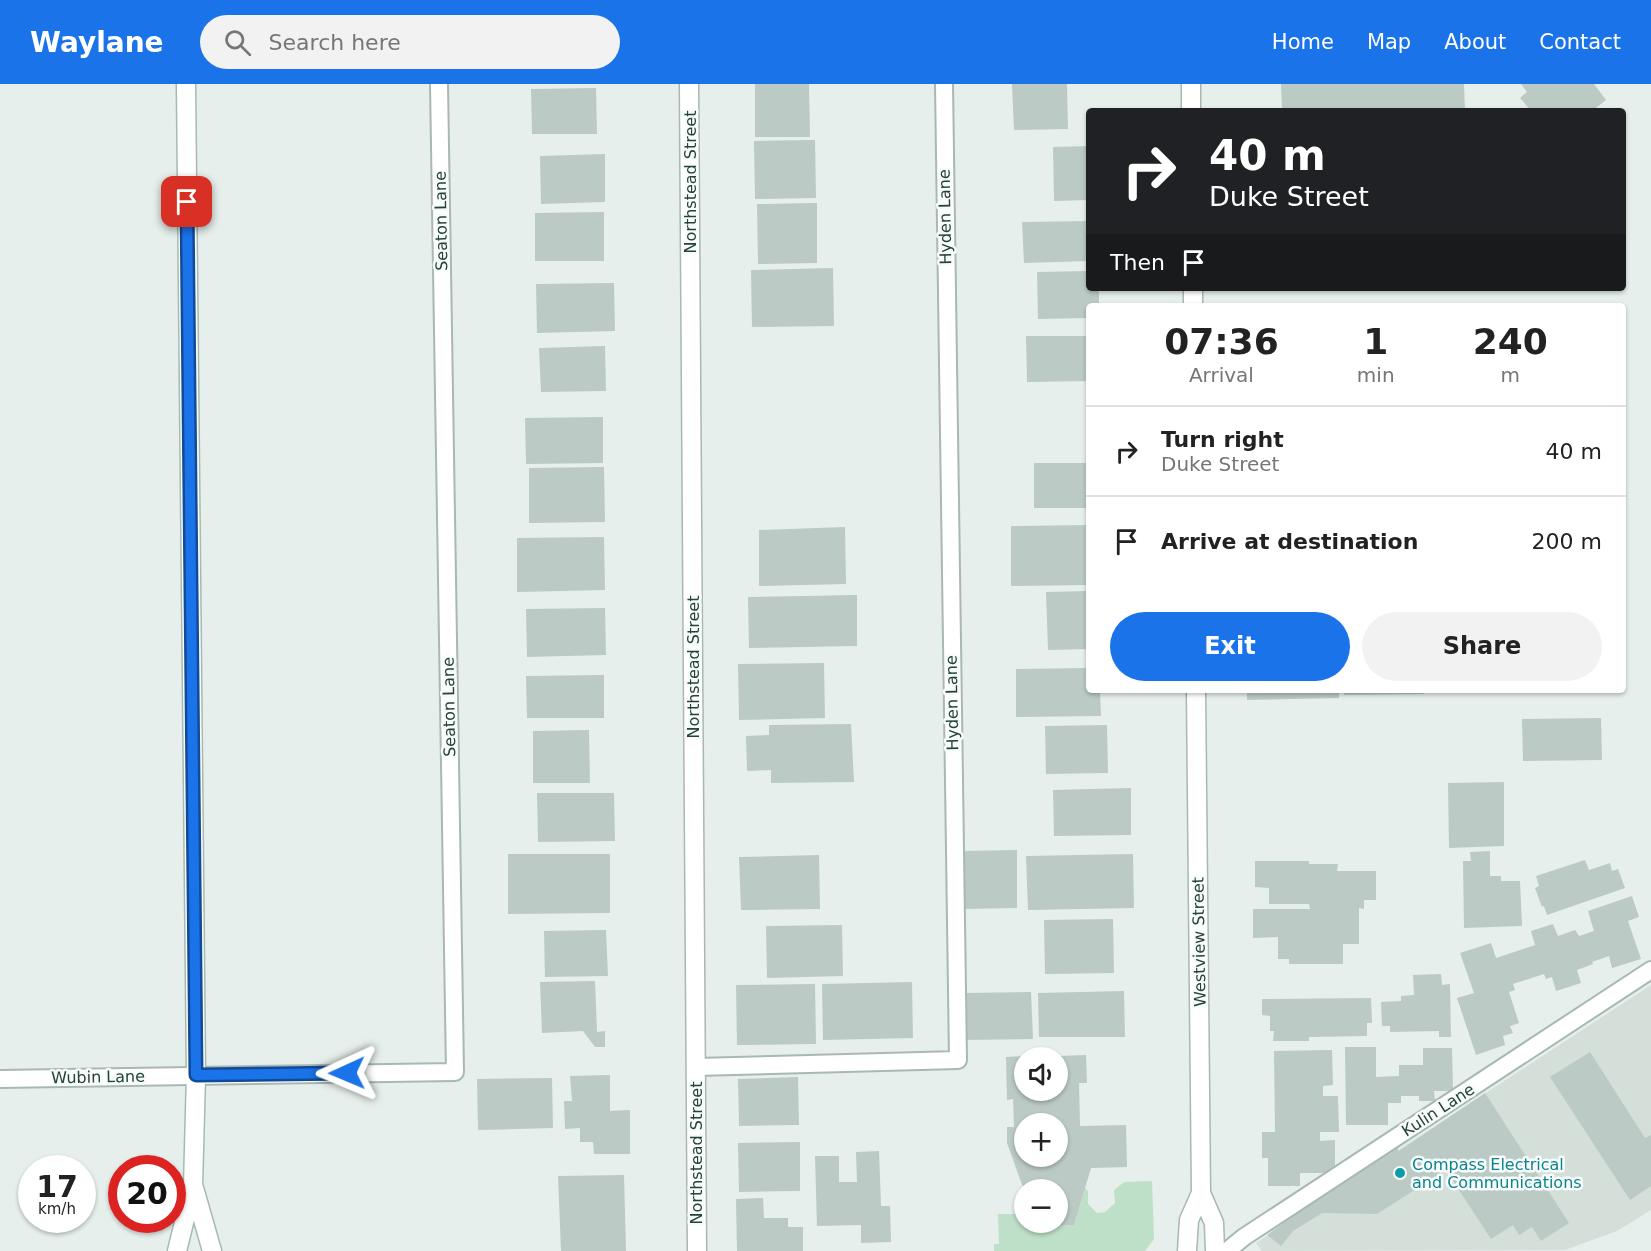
<!DOCTYPE html>
<meta charset="utf-8">
<style>
body{margin:0;font-family:"DejaVu Sans",sans-serif;background:#f2f2f2;color:#222;height:100vh;display:flex;flex-direction:column;font-size:22px;white-space:nowrap}
*{box-sizing:border-box;margin:0}
p{font-size:20px;color:#767676}
.icon{flex:none;width:33px;height:33px;fill:none;stroke:currentColor;stroke-width:2;stroke-linecap:round;stroke-linejoin:round}
.map{position:relative;flex:1;overflow:hidden}
.details{position:absolute;left:1086px;top:219px;width:540px;height:390px;display:flex;flex-direction:column;background:#fff;border-radius:6px;box-shadow:0 2px 4px #0004}
.details>*{flex:none}
.hud{position:absolute;left:1086px;top:24px;width:540px;height:183px;border-radius:6px;box-shadow:0 2px 4px #0004;background:#202124;color:#fff;overflow:hidden}
.controls{position:absolute;left:1014px;top:963px;display:grid;gap:12px}
.controls a{display:grid;place-items:center;width:54px;height:54px;border-radius:50%;background:#fff;box-shadow:0 2px 4px #0004;font-size:30px}
.speed{position:absolute;left:18px;top:1071px;display:flex;gap:12px;font-size:30px;font-weight:700;text-align:center}
.speed>*{display:grid;place-content:center;width:78px;height:78px;border-radius:50%;background:#fff;box-shadow:0 2px 4px #0004;line-height:1}
.speed small{font-size:15px;font-weight:400}
.speed .limit{border:9px solid #d22;background:#fff;color:#111}
.pin{position:absolute;display:grid;place-items:center;width:51px;height:51px;color:#fff;margin:-26px;border-radius:12px;box-shadow:0 3px 9px #0006}
.me{position:absolute;width:66px;margin:-33px;rotate:269deg;stroke-linejoin:round;filter:drop-shadow(0 0 4px #0008)}
.turn{display:flex;align-items:center;gap:21px;height:126px;padding:0 24px;font-size:27px}
.turn .icon{width:78px;height:78px;stroke-width:2.5}
.turn b{display:block;font-size:42px;line-height:51px}
.then{display:flex;align-items:center;height:57px;padding:0 24px;background:#0003;gap:12px;font-size:22px}
.eta{display:flex;justify-content:space-evenly;align-items:center;height:102px;text-align:center}
.eta b{font-size:36px;font-weight:700;line-height:42px}
.action{display:flex;gap:12px;margin-top:auto;padding:12px 24px}
.action a{flex:1;height:69px;border-radius:36px;background:#1a73e8;color:#fff;font-size:24px;font-weight:700;line-height:69px;text-align:center}
.action a+a{background:#f2f2f2;color:#222}
ul{padding:0;list-style:none}
li{display:flex;align-items:center;gap:18px;height:90px;padding:0 24px;border-top:2px solid #e0e0e0}
li div{flex:1}
li b{display:block;font-size:22px}
li em{font-style:normal}
header{display:flex;align-items:center;gap:36px;box-sizing:border-box;height:84px;padding:0 30px;background:#1a73e8;color:#fff}
header strong{font-size:28px}
nav{display:flex;gap:33px;margin-inline-start:auto;font-size:21px}
.search{width:420px;height:54px;background:#f2f2f2;display:flex;align-items:center;gap:15px;box-sizing:border-box;padding:0 21px;border-radius:33px;color:#767676;font-size:22px}
.map>svg:first-child{display:block}
.built{fill:#d4dfda}
.green{fill:#bfe0c8}
.building{fill:#bbcac4;fill-rule:evenodd}
.lines{fill:none;stroke-linecap:round;stroke-linejoin:round}
.lane-casing{stroke:#a8b8b2;stroke-width:20}
.street-casing{stroke:#a8b8b2;stroke-width:21}
.secondary-casing{stroke:#a4bbb3;stroke-width:21}
.lane{stroke:#fff;stroke-width:16}
.street{stroke:#fff;stroke-width:18}
.secondary{stroke:#fff;stroke-width:18}
.route-casing{stroke:#114b97;stroke-width:15}
.route{stroke:#1a73e8;stroke-width:10}
.culture-dot{fill:#0f9aa8;stroke:#f7fbf9;stroke-width:2}
.labels{text-anchor:middle;dominant-baseline:central;stroke-width:5;stroke-linejoin:round;paint-order:stroke}
.street-label{font-size:16px;fill:#24423a;stroke:#f7fbf9}
.culture-label{font-size:16px;fill:#0d838f;stroke:#f7fbf9;text-anchor:start}
</style>
<header>
<strong>Waylane</strong>
<div class="search"><svg class="icon" aria-label="search" viewBox="0 0 24 24"><circle cx="10" cy="10" r="6"/><path d="M15 15l6 6"/></svg>Search here</div>
<nav><a>Home</a><a>Map</a><a>About</a><a>Contact</a></nav>
</header>
<div class="map">
<svg width="1651" height="1167" viewBox="0 0 1651 1167">
<rect width="100%" height="100%" fill="#e6efeb"/>
<path class="built" d="M 1651,901 L 1651,1126 L 1617,1147 L 1565,1166 L 1262,1167 L 1256,1159 Z"/>
<path class="green" d="M 1152,1097 L 1154,1155 L 1145,1167 L 994,1167 L 994,1160 L 999,1160 L 998,1130 L 1024,1130 L 1024,1138 L 1036,1139 L 1037,1142 L 1074,1141 L 1085,1104 L 1088,1107 L 1088,1120 L 1097,1129 L 1105,1128 L 1115,1119 L 1114,1106 L 1124,1098 Z"/>
<path class="building" d="M 755,0 L 809,0 L 810,53 L 755,53 Z
M 1012,0 L 1067,0 L 1068,45 L 1014,46 Z
M 1281,0 L 1464,0 L 1465,27 L 1282,27 Z
M 1521,0 L 1594,0 L 1606,16 L 1592,27 L 1531,27 L 1520,14 L 1527,8 Z
M 596,4 L 597,50 L 532,50 L 531,5 Z
M 815,56 L 816,114 L 755,115 L 754,57 Z
M 1089,62 L 1089,116 L 1054,117 L 1053,63 Z
M 605,70 L 605,118 L 541,120 L 540,72 Z
M 817,119 L 817,179 L 758,180 L 757,120 Z
M 604,128 L 604,177 L 535,177 L 535,129 Z
M 1089,137 L 1089,177 L 1024,179 L 1022,138 Z
M 833,184 L 834,242 L 752,243 L 751,186 Z
M 1089,187 L 1089,204 L 1099,204 L 1099,222 L 1089,222 L 1089,234 L 1038,235 L 1037,188 Z
M 614,199 L 615,247 L 537,249 L 536,200 Z
M 1026,252 L 1089,252 L 1089,297 L 1027,298 Z
M 605,262 L 606,307 L 541,308 L 539,264 Z
M 603,333 L 603,379 L 526,380 L 525,334 Z
M 1034,379 L 1089,379 L 1089,424 L 1034,424 Z
M 604,383 L 605,438 L 529,439 L 529,384 Z
M 1089,441 L 1089,501 L 1011,502 L 1011,442 Z
M 845,443 L 846,500 L 759,502 L 759,446 Z
M 604,453 L 605,506 L 517,508 L 517,454 Z
M 1089,507 L 1089,565 L 1048,566 L 1046,508 Z
M 857,511 L 857,562 L 749,564 L 748,513 Z
M 605,524 L 606,571 L 527,573 L 526,525 Z
M 824,579 L 825,634 L 739,636 L 738,580 Z
M 1089,584 L 1089,606 L 1100,606 L 1101,632 L 1016,633 L 1016,585 Z
M 604,591 L 604,634 L 527,634 L 526,592 Z
M 1247,606 L 1339,606 L 1339,614 L 1247,616 Z
M 1344,606 L 1424,606 L 1424,610 L 1344,611 Z
M 1601,634 L 1602,676 L 1523,677 L 1522,635 Z
M 851,640 L 854,698 L 771,699 L 771,686 L 747,687 L 746,652 L 769,651 L 769,641 Z
M 1107,641 L 1108,689 L 1046,690 L 1045,642 Z
M 589,646 L 590,699 L 533,699 L 533,647 Z
M 1504,698 L 1504,762 L 1449,764 L 1448,699 Z
M 1131,704 L 1131,751 L 1054,752 L 1053,706 Z
M 537,709 L 614,709 L 615,757 L 538,758 Z
M 1017,766 L 1017,824 L 963,825 L 962,767 Z
M 1490,767 L 1490,792 L 1501,792 L 1501,797 L 1520,797 L 1522,842 L 1464,844 L 1463,777 L 1471,777 L 1470,768 Z
M 508,770 L 610,770 L 610,829 L 508,830 Z
M 1133,770 L 1134,824 L 1028,826 L 1026,772 Z
M 819,771 L 820,825 L 741,826 L 739,773 Z
M 1585,776 L 1589,786 L 1610,779 L 1612,787 L 1618,785 L 1625,804 L 1547,831 L 1544,822 L 1542,823 L 1535,804 L 1539,802 L 1536,792 Z
M 1255,777 L 1309,777 L 1309,780 L 1338,780 L 1337,787 L 1376,787 L 1376,816 L 1364,816 L 1364,825 L 1359,824 L 1359,860 L 1343,860 L 1343,880 L 1289,880 L 1289,875 L 1278,875 L 1278,853 L 1253,854 L 1253,825 L 1310,825 L 1309,820 L 1269,820 L 1269,804 L 1255,803 Z
M 1632,812 L 1639,833 L 1628,837 L 1641,875 L 1612,884 L 1609,872 L 1592,878 L 1593,880 L 1577,886 L 1581,899 L 1556,907 L 1552,893 L 1546,895 L 1544,890 L 1513,900 L 1515,906 L 1509,908 L 1519,939 L 1510,942 L 1513,949 L 1503,952 L 1505,961 L 1476,971 L 1457,914 L 1474,909 L 1460,869 L 1491,859 L 1496,874 L 1535,861 L 1531,847 L 1553,840 L 1558,852 L 1575,846 L 1579,852 L 1594,847 L 1588,827 Z
M 1113,835 L 1114,889 L 1045,890 L 1044,836 Z
M 842,841 L 843,892 L 767,894 L 766,842 Z
M 606,846 L 608,892 L 545,893 L 544,847 Z
M 1441,890 L 1442,901 L 1450,900 L 1451,953 L 1439,953 L 1439,947 L 1390,948 L 1390,942 L 1382,942 L 1381,918 L 1401,917 L 1401,912 L 1414,911 L 1413,891 Z
M 595,897 L 597,948 L 605,947 L 605,963 L 595,963 L 583,947 L 542,949 L 540,898 Z
M 912,898 L 913,954 L 823,956 L 822,900 Z
M 815,900 L 816,960 L 737,961 L 736,901 Z
M 1124,907 L 1125,953 L 1039,953 L 1038,909 Z
M 1031,908 L 1033,955 L 962,956 L 961,909 Z
M 1371,914 L 1372,939 L 1367,939 L 1367,952 L 1309,953 L 1309,957 L 1273,957 L 1274,947 L 1270,947 L 1270,932 L 1262,931 L 1262,915 Z
M 1345,963 L 1376,963 L 1376,993 L 1399,992 L 1399,981 L 1423,981 L 1423,964 L 1452,964 L 1453,1007 L 1434,1007 L 1435,1017 L 1419,1017 L 1419,1012 L 1401,1012 L 1401,1019 L 1388,1019 L 1388,1041 L 1346,1041 Z
M 1332,966 L 1333,1001 L 1323,1002 L 1323,1012 L 1338,1012 L 1339,1048 L 1320,1048 L 1320,1057 L 1335,1056 L 1335,1089 L 1300,1089 L 1300,1102 L 1268,1102 L 1268,1074 L 1262,1074 L 1262,1048 L 1275,1048 L 1274,967 Z
M 1590,968 L 1645,1054 L 1651,1051 L 1651,1102 L 1630,1116 L 1550,993 Z
M 1086,971 L 1087,999 L 1079,999 L 1080,1042 L 1126,1041 L 1127,1083 L 1091,1084 L 1074,1141 L 1037,1142 L 1036,1138 L 1058,1138 L 1058,1106 L 1024,1106 L 1007,1059 L 1007,1043 L 1014,1043 L 1013,1015 L 1007,1016 L 1006,973 L 1024,972 L 1024,1006 L 1058,1006 L 1058,972 ZM 1024,1040 L 1058,1040 L 1058,1072 L 1024,1072 Z
M 610,991 L 610,1027 L 630,1026 L 630,1070 L 594,1070 L 593,1058 L 580,1058 L 580,1044 L 565,1045 L 564,1017 L 572,1017 L 570,992 Z
M 798,993 L 799,1041 L 739,1042 L 738,995 Z
M 552,994 L 553,1044 L 478,1046 L 477,995 Z
M 1485,1009 L 1569,1139 L 1541,1157 L 1532,1143 L 1519,1151 L 1513,1141 L 1491,1155 L 1446,1086 L 1377,1130 L 1322,1129 L 1293,1147 L 1281,1162 L 1267,1151 L 1317,1115 L 1397,1063 L 1399,1067 Z
M 800,1058 L 800,1107 L 739,1108 L 738,1059 Z
M 879,1067 L 881,1122 L 890,1122 L 891,1158 L 861,1159 L 861,1141 L 817,1142 L 815,1072 L 839,1072 L 839,1098 L 857,1098 L 856,1068 Z
M 624,1091 L 626,1167 L 561,1167 L 558,1092 Z
M 763,1114 L 764,1134 L 788,1134 L 788,1143 L 803,1143 L 803,1167 L 737,1167 L 736,1115 Z"/>
<g class="lines">
<g class="lane-casing">
<path id="lane" d="M 696,983 L 958,976 L 944,0
M 0,995 L 455,988 L 439,0
M 1227,1167 L 1244,1153 L 1651,886"/>
</g>
<g class="street-casing">
<path id="street" d="M 689,0 L 697,1167
M 1191,0 L 1191,27
M 1193,204 L 1193,222
M 1196,606 L 1201,1109 L 1214,1139 L 1215,1167
M 1187,1167 L 1189,1136 L 1201,1109"/>
</g>
<g class="secondary-casing">
<path id="secondary" d="M 194,1104 L 212,1167
M 177,1167 L 193,1102 L 196,991 L 186,0"/>
</g>
<use href="#lane" class="lane"/>
<use href="#street" class="street"/>
<use href="#secondary" class="secondary"/>
</g>
<g class="lines">
<g class="route-casing">
<path id="route" d="M 187,118 L 196,991 L 347,989"/>
</g>
<use href="#route" class="route"/>
</g>
<circle class="culture-dot" cx="1400" cy="1089" r="6"/>
<g class="labels">
<g class="street-label">
<text transform="translate(690 98) rotate(-90)">Northstead Street</text>
<text transform="translate(945 133) rotate(-91)">Hyden Lane</text>
<text transform="translate(441 137) rotate(-91)">Seaton Lane</text>
<text transform="translate(693 583) rotate(-90)">Northstead Street</text>
<text transform="translate(952 619) rotate(-91)">Hyden Lane</text>
<text transform="translate(449 623) rotate(-91)">Seaton Lane</text>
<text transform="translate(1199 858) rotate(-91)">Westview Street</text>
<text transform="translate(98 993) rotate(-1)">Wubin Lane</text>
<text transform="translate(1438 1026) rotate(-33)">Kulin Lane</text>
<text transform="translate(696 1069) rotate(-90)">Northstead Street</text>
</g>
<g class="culture-label">
<text x="1412" y="1080">Compass Electrical<tspan x="1412" dy="18">and Communications</tspan></text>
</g>
</g>
</svg>
<div class="controls">
<a><svg class="icon" aria-label="sound" viewBox="0 0 24 24"><path d="M4 9h4l5-4v14l-5-4H4zM17 9q2 3 0 6"/></svg></a>
<a>+</a>
<a>−</a>
</div>
<div class="speed"><div>17<small>km/h</small></div><div class="limit">20</div></div>
<div class="pin" style="left:187px;top:118px;background:#d93025"><svg class="icon" aria-label="arrive" viewBox="0 0 24 24"><path d="M6 21V4h12l-3 4 3 4H6"/></svg></div>
<svg class="me" style="left:347px;top:989px" viewBox="-20 -20 40 40"><path d="M0-17L14 15 0 8-14 15z" fill="#1a73e8" stroke="#fff" stroke-width="4"/></svg>
<div class="hud">
<div class="turn"><svg class="icon" aria-label="right" viewBox="0 0 24 24"><path d="M7 20v-9h11M14 6l5 5-5 5"/></svg><div><b>40 m</b>Duke Street</div></div>
<div class="then">Then<svg class="icon" aria-label="arrive" viewBox="0 0 24 24"><path d="M6 21V4h12l-3 4 3 4H6"/></svg></div>
</div>
<section class="details">
<div class="eta">
<div><b>07:36</b><p>Arrival</p></div>
<div><b>1</b><p>min</p></div>
<div><b>240</b><p>m</p></div>
</div>
<ul>
<li><svg class="icon" aria-label="right" viewBox="0 0 24 24"><path d="M7 20v-9h11M14 6l5 5-5 5"/></svg><div><b>Turn right</b><p>Duke Street</p></div><em>40 m</em></li>
<li><svg class="icon" aria-label="arrive" viewBox="0 0 24 24"><path d="M6 21V4h12l-3 4 3 4H6"/></svg><div><b>Arrive at destination</b></div><em>200 m</em></li>
</ul>
<div class="action"><a>Exit</a><a>Share</a></div>
</section>
</div>
